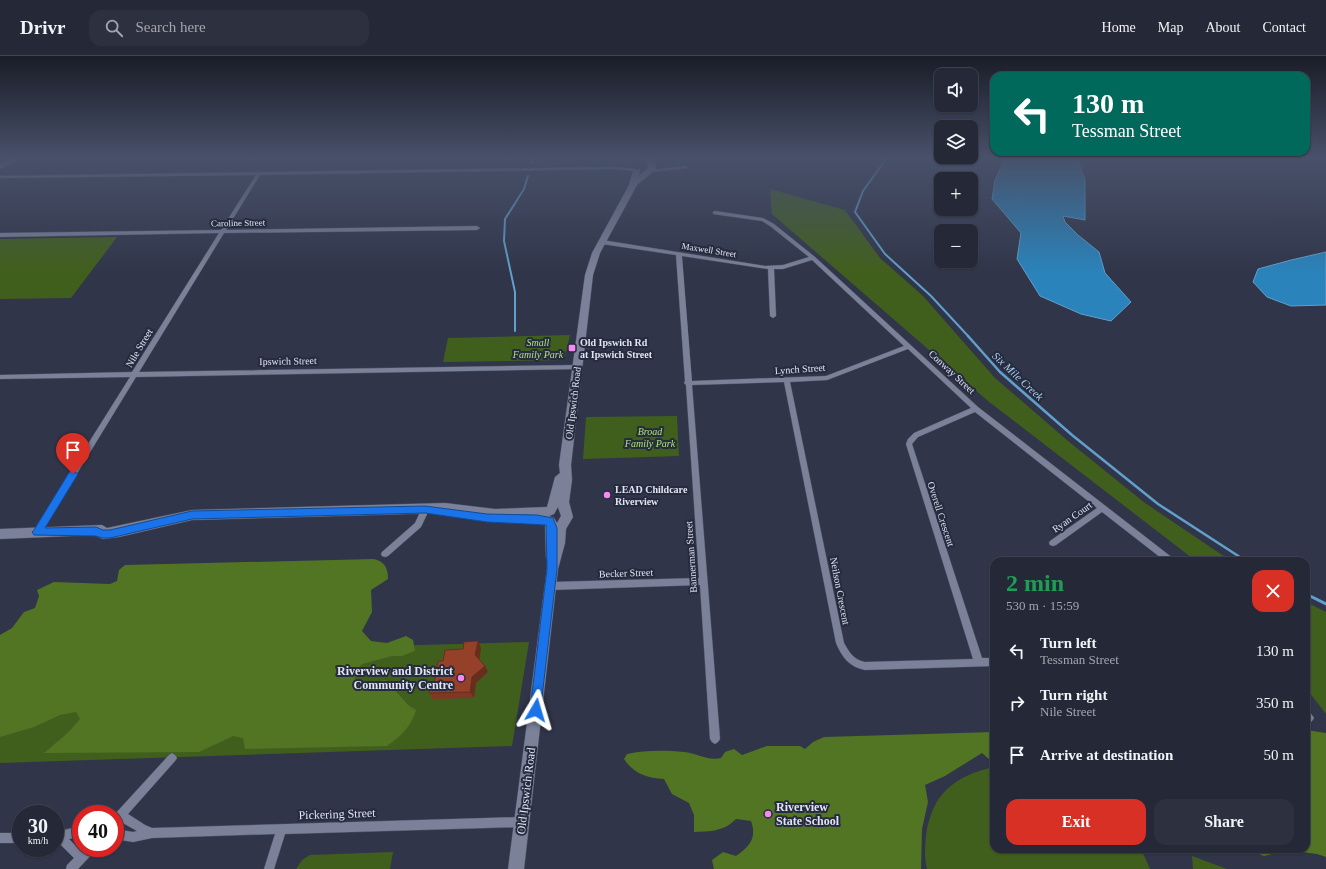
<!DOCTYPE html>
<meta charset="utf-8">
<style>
body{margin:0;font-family:Georgia,serif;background:#2c303f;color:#f1f3f6;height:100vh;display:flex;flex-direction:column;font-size:15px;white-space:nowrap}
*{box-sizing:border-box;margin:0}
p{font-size:13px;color:#a3a6ad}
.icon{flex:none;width:22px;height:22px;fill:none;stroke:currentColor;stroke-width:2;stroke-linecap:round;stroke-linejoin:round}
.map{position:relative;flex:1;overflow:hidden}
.details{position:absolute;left:990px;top:501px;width:320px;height:296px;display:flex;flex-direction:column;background:#242837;border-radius:12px;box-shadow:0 1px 3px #0004,0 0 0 1px #414452}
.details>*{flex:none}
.guide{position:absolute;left:990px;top:16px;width:320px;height:84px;border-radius:12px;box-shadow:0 1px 3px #0004,0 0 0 1px #414452;background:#00695c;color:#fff;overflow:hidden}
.fabs{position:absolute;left:934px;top:12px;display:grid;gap:8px}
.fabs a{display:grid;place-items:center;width:44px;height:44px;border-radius:8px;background:#242837;box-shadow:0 1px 3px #0004,0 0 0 1px #414452;font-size:20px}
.speed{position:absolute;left:12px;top:749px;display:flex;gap:8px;font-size:20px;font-weight:700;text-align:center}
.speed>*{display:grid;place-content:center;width:52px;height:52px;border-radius:50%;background:#242837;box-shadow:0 1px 3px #0004,0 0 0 1px #414452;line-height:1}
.speed small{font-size:10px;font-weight:400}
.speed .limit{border:6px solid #d22;background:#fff;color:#111}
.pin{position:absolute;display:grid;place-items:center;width:34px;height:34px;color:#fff;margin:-41px -17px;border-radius:50% 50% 50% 0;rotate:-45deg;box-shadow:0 0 4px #0007}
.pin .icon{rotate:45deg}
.me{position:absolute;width:44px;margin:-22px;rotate:7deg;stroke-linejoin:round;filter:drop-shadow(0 0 3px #0008)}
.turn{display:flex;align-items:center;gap:14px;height:84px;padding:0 16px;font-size:18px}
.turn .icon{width:52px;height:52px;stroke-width:2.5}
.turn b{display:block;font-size:28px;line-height:34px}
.round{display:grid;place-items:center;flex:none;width:42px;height:42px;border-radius:12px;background:#2c303f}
.overview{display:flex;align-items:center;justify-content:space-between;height:68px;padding:0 16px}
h1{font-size:24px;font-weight:600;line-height:30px;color:#1e9e55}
.action{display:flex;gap:8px;margin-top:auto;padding:8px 16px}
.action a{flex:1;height:46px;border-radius:12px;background:#d93025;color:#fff;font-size:16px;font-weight:600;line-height:46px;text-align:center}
.action a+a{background:#2c303f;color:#f1f3f6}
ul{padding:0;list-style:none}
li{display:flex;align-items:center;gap:12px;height:52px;padding:0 16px}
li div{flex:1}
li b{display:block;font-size:15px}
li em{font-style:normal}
header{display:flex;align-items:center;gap:24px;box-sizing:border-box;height:56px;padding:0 20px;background:#242837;border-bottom:1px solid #414452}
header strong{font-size:19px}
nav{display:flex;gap:22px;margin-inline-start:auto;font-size:14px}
.search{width:280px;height:36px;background:#2c303f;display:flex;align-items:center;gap:10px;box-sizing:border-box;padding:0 14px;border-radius:12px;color:#a3a6ad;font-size:15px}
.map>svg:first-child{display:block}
.green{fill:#415f1c}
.forest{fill:#517523}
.water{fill:#2a83bb;stroke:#61a0cc}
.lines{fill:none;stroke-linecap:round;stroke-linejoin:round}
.stream-far2{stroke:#61a0cc;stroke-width:2}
.stream-far1{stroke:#61a0cc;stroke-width:2.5}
.stream{stroke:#61a0cc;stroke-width:3}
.street-casing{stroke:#4c5162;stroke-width:1}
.secondary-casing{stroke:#4c5162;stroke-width:1}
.street{fill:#7a8198;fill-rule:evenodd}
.secondary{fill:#7a8198;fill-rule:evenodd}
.wall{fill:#803824}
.shaded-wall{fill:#682e1d}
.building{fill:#95412a;stroke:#682e1d}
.route{fill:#1a73e8;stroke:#114b97}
.poi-dot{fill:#f589ef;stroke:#262b3f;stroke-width:1.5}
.labels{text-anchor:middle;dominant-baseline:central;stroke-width:4;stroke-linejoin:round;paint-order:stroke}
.far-street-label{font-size:9px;fill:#e1e5f2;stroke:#262b3f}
.park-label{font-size:10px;font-style:italic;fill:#aee377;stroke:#262b3f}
.poi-label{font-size:10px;font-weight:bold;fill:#e1e5f2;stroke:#262b3f;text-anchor:start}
.street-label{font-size:10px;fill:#e1e5f2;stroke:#262b3f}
.water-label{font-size:11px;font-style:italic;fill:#aad2f0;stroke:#262b3f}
.near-poi-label{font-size:12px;font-weight:bold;fill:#e1e5f2;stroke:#262b3f;text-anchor:end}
.near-street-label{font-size:12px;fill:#e1e5f2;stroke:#262b3f}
</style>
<header>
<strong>Drivr</strong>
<div class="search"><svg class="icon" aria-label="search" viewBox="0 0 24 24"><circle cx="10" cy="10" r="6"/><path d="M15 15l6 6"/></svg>Search here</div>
<nav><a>Home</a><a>Map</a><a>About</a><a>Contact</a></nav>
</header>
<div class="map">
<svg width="1326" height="813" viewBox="0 0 1326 813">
<rect width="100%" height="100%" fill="#303549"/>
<path class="green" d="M 770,133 L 845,154 L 880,202 L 923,240 L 995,322 L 1068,385 L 1145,447 L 1231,505 L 1196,505 L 988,345 L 772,158 Z
M 117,181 L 71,242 L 0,243 L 0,183 Z
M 570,279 L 564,304 L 443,306 L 448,282 Z
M 677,360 L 679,400 L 583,403 L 586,361 Z
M 1306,546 L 1326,556 L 1326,658 L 1306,632 Z
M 529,586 L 512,690 L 0,707 L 0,601 Z
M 994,711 L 994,793 L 1141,793 L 1150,813 L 927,813 C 924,802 925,790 926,779 C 932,738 954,720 994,711 Z
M 393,796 L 390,813 L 296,813 L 302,804 L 310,799 Z
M 1192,800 L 1227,813 L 1193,813 Z"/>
<path class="forest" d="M 374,503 C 385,506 388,512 388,523 L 371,534 L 372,556 L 362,575 L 371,585 L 387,587 L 406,580 L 413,584 L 415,595 L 402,600 L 392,600 L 362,608 L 354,617 L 356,630 C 367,632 374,625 386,624 L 408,649 L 416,654 C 411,671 401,680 387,690 L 245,693 L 243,682 L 233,680 L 199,696 L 44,697 C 57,686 69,677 80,663 L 76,656 L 60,659 L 34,671 L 0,681 L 0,579 L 12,572 L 24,556 L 35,552 L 39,540 L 37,534 L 54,526 L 110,528 L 117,525 L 119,514 L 125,509 Z
M 1306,674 L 1326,677 L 1326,801 L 1317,798 L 1287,794 L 1264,800 L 1247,793 L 1306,793 Z
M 994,676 L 994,704 L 990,704 L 982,697 L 945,720 L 925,729 L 928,746 L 922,773 L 921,813 L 714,813 L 712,804 L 723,796 L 736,800 C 750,790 757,782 751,765 L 736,763 C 723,776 711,775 694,776 L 694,759 L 689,747 L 672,738 L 664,723 C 647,722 634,718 624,703 L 627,698 C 644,694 666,694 684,696 C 697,697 707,705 721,702 L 725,696 L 734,693 L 742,699 L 767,690 L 800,690 L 805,693 L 813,686 L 824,681 Z"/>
<path class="water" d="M 1005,103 L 1077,103 L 1085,123 L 1085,164 L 1063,160 L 1065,166 L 1078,179 L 1099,196 L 1105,217 L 1131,246 L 1111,265 L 1081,258 L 1040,240 L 1017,203 L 1021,177 L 992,143 L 995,124 Z
M 1326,196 L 1326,249 L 1291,250 L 1267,241 L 1253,226 L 1258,213 L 1291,204 Z"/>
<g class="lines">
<path class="stream-far2" d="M 532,103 L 532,107
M 886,103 L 863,135 L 855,156 L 885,198 L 931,240 L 969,281
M 515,275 L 515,236 L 504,185 L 505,163 L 524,133 L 528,120"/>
<path class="stream-far1" d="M 968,280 L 1000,316 L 1072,379 L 1158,448 L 1246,505"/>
<path class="stream" d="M 1306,538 L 1326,548"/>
<g class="street-casing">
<path id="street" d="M 685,110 L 687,110 L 687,112 L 651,116 L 649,115 L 651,114 Z
M 614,111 L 636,113 L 638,114 L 636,115 L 614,113 L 260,119 L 226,174 L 477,170 L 480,172 L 477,174 L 224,177 L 139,316 L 577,309 L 579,309 L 580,311 L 579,313 L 136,321 L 40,478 L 37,479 L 34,478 L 33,476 L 34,474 L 130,321 L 0,323 L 0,319 L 132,316 L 219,177 L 0,181 L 0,177 L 221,174 L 256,119 L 0,122 L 0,120 Z
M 715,155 L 763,162 L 774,168 L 815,201 L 978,351 L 1174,503 L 1175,505 L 1165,505 L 1102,456 L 1056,489 L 1053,490 L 1050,489 L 1049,487 L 1050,485 L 1097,452 L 975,356 L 918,381 L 912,388 L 982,602 L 994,602 L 994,610 L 865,614 C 849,611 842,601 836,587 L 784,326 L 692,329 L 720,683 L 718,686 L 715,688 L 712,686 L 710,683 L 700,529 L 551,534 L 548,532 L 547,530 L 548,528 L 551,526 L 699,522 L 686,329 L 684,327 L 685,325 L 676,199 L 602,188 L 599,186 L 602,184 L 765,210 L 783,209 L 809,201 L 770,170 L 762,165 L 713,158 L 713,156 ZM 682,200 L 768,213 L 770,260 L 773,262 L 776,260 L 774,213 L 783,213 L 812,204 L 904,290 L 826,320 L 692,325 ZM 908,293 L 971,352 L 914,377 L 908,383 L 906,388 L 973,603 L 865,606 C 854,604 849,596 844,587 L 790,326 L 827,324 Z
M 425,451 L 428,452 L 429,454 L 421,471 L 388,500 L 385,501 L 382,500 L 381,498 L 382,496 L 415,467 L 422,452 Z
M 1306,654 L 1309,655 L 1314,662 L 1312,665 L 1309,667 L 1306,665 Z
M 172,697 L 175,699 L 177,702 L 175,705 L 128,758 L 145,769 L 152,772 L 522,761 L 525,763 L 527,766 L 525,769 L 522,771 L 285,778 L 274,813 L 264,813 L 275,778 L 152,782 L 133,786 L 115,783 L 115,773 L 133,776 L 137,775 L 121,766 L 115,770 L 115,758 L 169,699 Z
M 73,772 L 81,774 L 81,784 L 73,782 L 69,783 L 81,795 L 83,792 L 95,792 L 94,796 L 78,813 L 66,813 L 67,809 L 74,802 L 59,787 L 55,786 L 55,776 Z
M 0,777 L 21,777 L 21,787 L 0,787 Z"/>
</g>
<g class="secondary-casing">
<path id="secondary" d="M 10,103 L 19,103 L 0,113 L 0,108 Z
M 647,103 L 655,103 L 656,113 L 637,129 L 600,197 L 593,219 L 571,409 L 572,424 L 569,446 L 573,461 L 566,473 L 565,487 L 558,513 L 524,813 L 508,813 L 548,505 L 546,501 L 545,469 L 527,466 L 526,462 L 495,463 L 445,457 L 192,464 L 119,481 L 103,483 L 94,479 L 0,483 L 0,473 L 102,469 L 107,472 L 192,454 L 445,447 L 495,453 L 547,451 L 555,421 L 560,417 L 559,409 L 585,219 L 592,197 L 629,129 L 633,115 L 640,113 L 639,120 L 648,112 ZM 558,451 L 561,460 L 557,467 L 554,462 L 549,460 L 554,458 Z"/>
</g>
<use href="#street" class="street"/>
<use href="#secondary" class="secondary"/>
</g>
<path class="wall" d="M 478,585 L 481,592 L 479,603 L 485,610 L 488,616 L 476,627 L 474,642 L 433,643 L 429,637 L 434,628 L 443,605 Z"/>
<path class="shaded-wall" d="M 478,585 L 481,592 L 479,606 L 475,599 Z
M 485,610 L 488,616 L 476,627 L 474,642 L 470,636 L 472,621 Z"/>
<path class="building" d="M 478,585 L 475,599 L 485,610 L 472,621 L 470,636 L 429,637 L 430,628 L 434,628 L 438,605 L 443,605 L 445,594 L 463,593 L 464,586 Z"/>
<linearGradient id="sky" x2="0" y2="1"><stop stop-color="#1a1d28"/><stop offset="0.47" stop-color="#48516a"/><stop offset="1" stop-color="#48516a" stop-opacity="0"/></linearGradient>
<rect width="1326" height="217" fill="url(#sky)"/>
<path class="route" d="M 73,414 L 78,418 L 45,472 L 96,471 L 103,474 L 110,474 L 192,455 L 425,450 L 487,458 L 537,459 L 553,462 L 557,472 L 557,513 L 540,658 L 536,660 L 532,658 L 530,654 L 547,513 L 546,469 L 487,466 L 425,457 L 192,463 L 110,482 L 103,482 L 95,480 L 34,479 L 32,476 L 34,474 L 70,415 Z"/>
<g class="poi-dot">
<rect x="568" y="288" width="8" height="8" rx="2"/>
<circle cx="607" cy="439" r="4"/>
<circle cx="461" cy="622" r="4"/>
<circle cx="768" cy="758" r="4"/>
</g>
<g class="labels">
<g class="far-street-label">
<text transform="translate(238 167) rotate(-1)">Caroline Street</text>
<text transform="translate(709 194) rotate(9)">Maxwell Street</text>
</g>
<g class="park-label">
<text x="538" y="286">Small<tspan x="538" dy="12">Family Park</tspan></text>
<text x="650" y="375">Broad<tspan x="650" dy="12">Family Park</tspan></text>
</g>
<g class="poi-label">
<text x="580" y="286">Old Ipswich Rd<tspan x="580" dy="12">at Ipswich Street</tspan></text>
<text x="615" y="433">LEAD Childcare<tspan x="615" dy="12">Riverview</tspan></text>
</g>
<g class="street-label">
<text transform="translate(139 292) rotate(-59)">Nile Street</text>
<text transform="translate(288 305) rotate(-1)">Ipswich Street</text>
<text transform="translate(800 313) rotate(-4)">Lynch Street</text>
<text transform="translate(952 316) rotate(43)">Conway Street</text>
<text transform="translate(573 347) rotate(-83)">Old Ipswich Road</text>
<text transform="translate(941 458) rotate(72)">Overell Crescent</text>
<text transform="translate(1072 461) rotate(-35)">Ryan Court</text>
<text transform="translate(691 501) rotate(-94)">Bannerman Street</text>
<text transform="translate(626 517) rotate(-2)">Becker Street</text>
<text transform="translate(840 535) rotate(79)">Neilson Crescent</text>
</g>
<g class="water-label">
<text transform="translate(1018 320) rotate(43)">Six Mile Creek</text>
</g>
<g class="near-poi-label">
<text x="453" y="615">Riverview and District<tspan x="453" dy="14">Community Centre</tspan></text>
<text x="776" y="751" text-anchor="start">Riverview<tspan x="776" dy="14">State School</tspan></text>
</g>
<g class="near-street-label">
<text transform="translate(526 735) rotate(-83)">Old Ipswich Road</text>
<text transform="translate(337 758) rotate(-2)">Pickering Street</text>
</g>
</g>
</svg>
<div class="fabs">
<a><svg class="icon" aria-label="sound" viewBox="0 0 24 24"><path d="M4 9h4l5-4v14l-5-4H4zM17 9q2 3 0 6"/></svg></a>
<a><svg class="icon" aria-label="layers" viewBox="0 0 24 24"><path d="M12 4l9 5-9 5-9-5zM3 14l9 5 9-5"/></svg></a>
<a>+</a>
<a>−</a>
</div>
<div class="speed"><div>30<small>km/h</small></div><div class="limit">40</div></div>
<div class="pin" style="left:73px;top:418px;background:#d93025"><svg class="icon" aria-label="arrive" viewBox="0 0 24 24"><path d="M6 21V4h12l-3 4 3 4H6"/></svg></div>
<svg class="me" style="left:536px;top:654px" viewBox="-20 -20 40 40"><path d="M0-17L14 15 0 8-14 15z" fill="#1a73e8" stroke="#fff" stroke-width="4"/></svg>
<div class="guide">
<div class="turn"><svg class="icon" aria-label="left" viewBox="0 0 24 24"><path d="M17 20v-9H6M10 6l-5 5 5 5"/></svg><div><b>130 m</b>Tessman Street</div></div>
</div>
<section class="details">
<div class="overview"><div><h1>2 min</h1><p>530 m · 15:59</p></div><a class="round" style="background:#d93025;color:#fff"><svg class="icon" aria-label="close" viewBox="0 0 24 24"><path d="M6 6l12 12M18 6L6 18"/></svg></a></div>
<ul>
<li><svg class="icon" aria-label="left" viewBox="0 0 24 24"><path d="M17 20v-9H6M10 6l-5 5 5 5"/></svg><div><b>Turn left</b><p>Tessman Street</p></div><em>130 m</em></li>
<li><svg class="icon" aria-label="right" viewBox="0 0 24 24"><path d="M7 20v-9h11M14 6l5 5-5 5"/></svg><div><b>Turn right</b><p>Nile Street</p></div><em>350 m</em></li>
<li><svg class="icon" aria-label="arrive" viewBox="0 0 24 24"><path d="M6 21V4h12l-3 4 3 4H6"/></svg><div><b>Arrive at destination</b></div><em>50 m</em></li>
</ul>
<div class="action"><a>Exit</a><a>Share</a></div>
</section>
</div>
